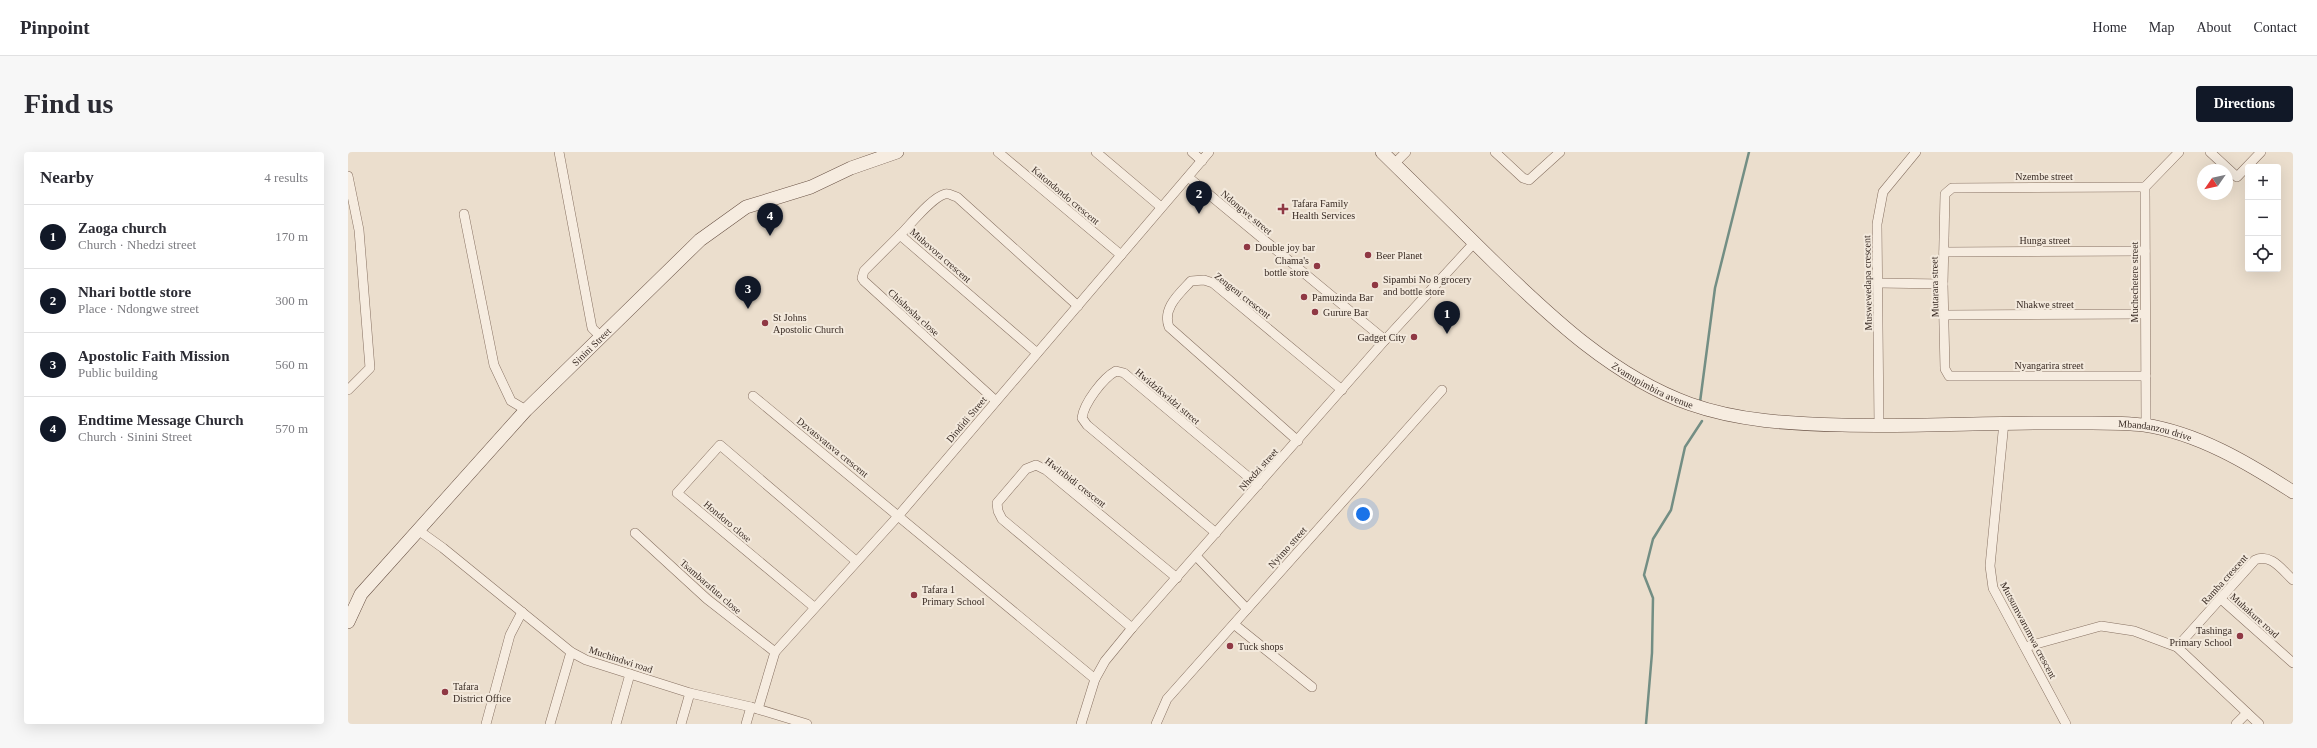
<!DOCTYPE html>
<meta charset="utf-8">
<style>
:root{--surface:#fff;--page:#f7f7f7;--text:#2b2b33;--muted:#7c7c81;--line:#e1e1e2;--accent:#111827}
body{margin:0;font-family:"Times New Roman",serif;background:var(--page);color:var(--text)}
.controls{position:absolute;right:12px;top:12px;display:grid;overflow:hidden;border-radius:4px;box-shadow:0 4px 16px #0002}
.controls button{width:36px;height:36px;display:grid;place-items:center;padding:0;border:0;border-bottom:1px solid var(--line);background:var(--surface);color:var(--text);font:20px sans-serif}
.compass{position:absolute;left:1849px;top:12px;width:36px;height:36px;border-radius:50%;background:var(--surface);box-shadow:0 4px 16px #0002;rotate:236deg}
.you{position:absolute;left:1015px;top:362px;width:14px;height:14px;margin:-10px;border:3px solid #fff;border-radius:50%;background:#1a73e8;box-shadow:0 0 0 6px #1a73e833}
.badge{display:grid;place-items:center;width:26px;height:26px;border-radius:50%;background:var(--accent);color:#fff;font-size:13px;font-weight:700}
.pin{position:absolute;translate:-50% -33px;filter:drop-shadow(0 1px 2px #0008)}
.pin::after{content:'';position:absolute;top:21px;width:14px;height:12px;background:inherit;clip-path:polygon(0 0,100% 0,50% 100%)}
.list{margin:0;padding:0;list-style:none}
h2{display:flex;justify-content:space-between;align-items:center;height:52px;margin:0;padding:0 16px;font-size:17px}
h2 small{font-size:13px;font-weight:400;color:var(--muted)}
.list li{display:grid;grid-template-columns:26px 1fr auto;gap:12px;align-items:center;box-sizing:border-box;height:64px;padding:0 16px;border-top:1px solid var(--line)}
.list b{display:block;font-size:15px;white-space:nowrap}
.list p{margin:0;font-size:13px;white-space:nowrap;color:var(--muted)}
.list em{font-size:13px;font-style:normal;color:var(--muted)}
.icon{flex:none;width:22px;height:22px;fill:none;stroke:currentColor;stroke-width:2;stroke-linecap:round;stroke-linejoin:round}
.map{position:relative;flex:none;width:1945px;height:572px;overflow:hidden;border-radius:4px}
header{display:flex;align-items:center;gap:24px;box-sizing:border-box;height:56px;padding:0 20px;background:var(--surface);border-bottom:1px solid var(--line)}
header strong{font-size:19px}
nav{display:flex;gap:22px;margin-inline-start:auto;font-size:14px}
.intro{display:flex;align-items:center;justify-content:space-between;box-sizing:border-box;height:96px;padding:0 24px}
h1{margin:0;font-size:28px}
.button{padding:10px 18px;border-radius:4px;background:var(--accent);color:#fff;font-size:14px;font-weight:700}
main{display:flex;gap:24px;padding:0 24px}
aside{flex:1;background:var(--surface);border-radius:4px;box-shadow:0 4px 16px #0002}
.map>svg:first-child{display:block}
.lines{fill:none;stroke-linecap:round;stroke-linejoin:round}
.stream{stroke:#738e84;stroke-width:2.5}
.street-casing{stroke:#877162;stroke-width:10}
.secondary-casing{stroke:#695245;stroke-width:14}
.street{stroke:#f6ece0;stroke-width:9}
.secondary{stroke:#f6ece0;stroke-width:13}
.poi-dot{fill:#8f3844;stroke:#f3e9dc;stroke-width:1.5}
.labels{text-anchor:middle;stroke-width:4;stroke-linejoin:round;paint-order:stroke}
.street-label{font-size:10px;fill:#392b24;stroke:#f3e9dc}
.poi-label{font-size:10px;fill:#392b24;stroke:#f3e9dc;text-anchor:start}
</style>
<header>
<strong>Pinpoint</strong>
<nav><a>Home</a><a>Map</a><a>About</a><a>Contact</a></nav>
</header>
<div class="intro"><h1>Find us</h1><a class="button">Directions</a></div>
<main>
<aside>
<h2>Nearby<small>4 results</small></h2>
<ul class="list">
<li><span class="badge">1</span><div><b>Zaoga church</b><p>Church · Nhedzi street</p></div><em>170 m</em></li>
<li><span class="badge">2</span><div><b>Nhari bottle store</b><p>Place · Ndongwe street</p></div><em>300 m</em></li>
<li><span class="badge">3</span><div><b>Apostolic Faith Mission</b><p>Public building</p></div><em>560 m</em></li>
<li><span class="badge">4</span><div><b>Endtime Message Church</b><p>Church · Sinini Street</p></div><em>570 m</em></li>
</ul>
</aside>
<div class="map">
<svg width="1945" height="572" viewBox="0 0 1945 572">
<rect width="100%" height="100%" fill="#ebdecd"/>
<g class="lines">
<!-- stream -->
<g class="stream">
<polyline points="1352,250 1367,136 1401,0"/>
<polyline points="1298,572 1304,501 1305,446 1296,423 1305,387 1323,358 1337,295 1354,269"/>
</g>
<!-- street casing -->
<g class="street-casing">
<g id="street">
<polyline points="211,0 244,176 253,185"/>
<polyline points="650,0 773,103"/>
<polyline points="748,0 813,55"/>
<polyline points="844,0 854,9"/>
<polyline points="1147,0 1175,26 1181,28 1212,0"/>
<polyline points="1862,0 1889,25 1913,0"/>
<polyline points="1046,12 1058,0"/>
<polyline points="0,24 11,78 22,216 0,238"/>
<polyline points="840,25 1037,188"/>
<polyline points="1797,35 1604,36 1597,42 1595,132 1597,217 1601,224 1798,224"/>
<polyline points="116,62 146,213 163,249 178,258"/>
<polyline points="552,83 516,119 514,126 516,129 648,249"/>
<polyline points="1596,100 1797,99"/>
<polyline points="1530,131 1595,132"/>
<polyline points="1597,163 1797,162"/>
<path d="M689,201L552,83C563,72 583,46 597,42C601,41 605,44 609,45L730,154"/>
<polyline points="405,244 747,527"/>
<polyline points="1656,270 1642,414 1645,436 1718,572"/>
<polyline points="1798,273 1797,35 1831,0"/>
<polyline points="1531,274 1529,72 1535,40 1568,0"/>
<path d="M950,289L821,175C814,156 831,142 843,129L856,128L865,131L994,238"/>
<polyline points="70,378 95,396 223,500 238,508 342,541 403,555 459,572"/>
<polyline points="287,381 359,447 427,500"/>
<path d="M868,381L739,273L734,266C736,251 755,226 768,219L776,221L910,333"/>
<polyline points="848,404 899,457"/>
<polyline points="1873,447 1945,511"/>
<polyline points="466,455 329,341 372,293 508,409"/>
<polyline points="887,473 964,535"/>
<polyline points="784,476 654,367 650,359 649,351 678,317 688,313 698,318 829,426"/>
<polyline points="1677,495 1753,474 1786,479 1829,495 1911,572"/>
<path d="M1829,495L1907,408C1923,401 1934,418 1945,428"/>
<polyline points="410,557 427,500 551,363 861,0"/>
<polyline points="138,572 162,483 174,460"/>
<polyline points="202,572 223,500"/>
<polyline points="268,572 282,522"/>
<polyline points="333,572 342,541"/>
<polyline points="398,572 403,555"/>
<polyline points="733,572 747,527 757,509 784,476 1037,188 1126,91"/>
<polyline points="808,572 819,547 1094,238"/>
<polyline points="1888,572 1899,561"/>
</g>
</g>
<!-- secondary casing -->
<g class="secondary-casing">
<g id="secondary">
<path id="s1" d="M1034,0C1072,37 1110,75 1148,112C1204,166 1266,225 1342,252C1390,269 1443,272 1494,273C1569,275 1644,270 1719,271C1745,271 1771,270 1796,273C1850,281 1900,311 1945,340"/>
<path id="s2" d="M0,470L13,442L178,258L352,88L398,55L463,35L503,16L549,0"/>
</g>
</g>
<!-- street -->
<use href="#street" class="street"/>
<!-- secondary -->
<use href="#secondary" class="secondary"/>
</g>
<!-- markers -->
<g class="poi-dot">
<path d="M933 51h4v4h4v4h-4v4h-4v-4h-4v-4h4z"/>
<circle cx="899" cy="95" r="4"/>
<circle cx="1020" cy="103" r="4"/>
<circle cx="969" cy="114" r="4"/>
<circle cx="1027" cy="133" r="4"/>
<circle cx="956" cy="145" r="4"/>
<circle cx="967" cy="160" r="4"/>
<circle cx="417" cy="171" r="4"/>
<circle cx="1066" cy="185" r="4"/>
<circle cx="566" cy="443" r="4"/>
<circle cx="1892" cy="484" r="4"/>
<circle cx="882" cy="494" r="4"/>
<circle cx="97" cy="540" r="4"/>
</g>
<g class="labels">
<!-- street labels -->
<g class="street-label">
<text x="1696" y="28">Nzembe street</text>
<text transform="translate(718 43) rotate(40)" y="4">Katondondo crescent</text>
<text transform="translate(899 60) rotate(40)" y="4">Ndongwe street</text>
<text x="1697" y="92">Hunga street</text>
<text transform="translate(593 103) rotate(41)" y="4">Mubovora crescent</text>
<text transform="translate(1786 130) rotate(-90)" y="4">Muchechetere street</text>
<text transform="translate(1519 131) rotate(-91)" y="4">Muswewedapa crescent</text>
<text transform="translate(1586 135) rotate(-91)" y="4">Mutarara street</text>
<text transform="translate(895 143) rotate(38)" y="4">Zengeni crescent</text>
<text x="1697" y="156">Nhakwe street</text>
<text transform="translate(566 160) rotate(42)" y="4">Chishosha close</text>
<text dy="4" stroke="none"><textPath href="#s2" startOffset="369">Sinini Street</textPath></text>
<text x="1701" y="217">Nyangarira street</text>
<text dy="4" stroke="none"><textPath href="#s1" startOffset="359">Zvamupimbira avenue</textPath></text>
<text transform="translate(820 244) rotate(40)" y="4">Hwidzikwidzi street</text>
<text transform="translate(618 267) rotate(-50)" y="4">Dindidi Street</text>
<text dy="4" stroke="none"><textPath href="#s1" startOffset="869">Mbandanzou drive</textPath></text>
<text transform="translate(485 295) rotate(39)" y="4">Dzvatsvatsva crescent</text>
<text transform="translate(910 317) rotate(-48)" y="4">Nhedzi street</text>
<text transform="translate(728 330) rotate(38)" y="4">Hwiribidi crescent</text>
<text transform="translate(380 369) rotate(40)" y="4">Hondoro close</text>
<text transform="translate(939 395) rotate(-48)" y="4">Nyimo street</text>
<text transform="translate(1876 427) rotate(-48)" y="4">Ramba crescent</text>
<text transform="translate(363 434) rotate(41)" y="4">Tsambarafuta close</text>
<text transform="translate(1907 463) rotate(42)" y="4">Muhakure road</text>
<text transform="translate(1681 478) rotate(62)" y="4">Mutsumwarumwa crescent</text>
<text transform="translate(273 507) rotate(18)" y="4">Muchindwi road</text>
</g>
<!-- poi labels -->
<g class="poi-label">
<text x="944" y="55">Tafara Family<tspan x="944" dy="12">Health Services</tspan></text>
<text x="907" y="99">Double joy bar</text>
<text x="1028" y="107">Beer Planet</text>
<text x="961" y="112" text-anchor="end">Chama's<tspan x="961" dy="12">bottle store</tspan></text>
<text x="1035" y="131">Sipambi No 8 grocery<tspan x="1035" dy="12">and bottle store</tspan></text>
<text x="964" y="149">Pamuzinda Bar</text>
<text x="975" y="164">Gurure Bar</text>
<text x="425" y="169">St Johns<tspan x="425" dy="12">Apostolic Church</tspan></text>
<text x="1058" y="189" text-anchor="end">Gadget City</text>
<text x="574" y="441">Tafara 1<tspan x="574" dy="12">Primary School</tspan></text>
<text x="1884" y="482" text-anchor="end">Tashinga<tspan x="1884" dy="12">Primary School</tspan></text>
<text x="890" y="498">Tuck shops</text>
<text x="105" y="538">Tafara<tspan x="105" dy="12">District Office</tspan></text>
</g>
</g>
</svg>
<div class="controls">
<button>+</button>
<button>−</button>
<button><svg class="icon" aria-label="locate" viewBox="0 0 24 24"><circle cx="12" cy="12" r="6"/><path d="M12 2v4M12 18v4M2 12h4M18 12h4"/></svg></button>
</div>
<svg class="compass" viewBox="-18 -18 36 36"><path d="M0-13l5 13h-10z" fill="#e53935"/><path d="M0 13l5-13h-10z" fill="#7c7c81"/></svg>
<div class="you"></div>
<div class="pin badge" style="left:1099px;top:182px">1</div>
<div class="pin badge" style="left:851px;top:62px">2</div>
<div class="pin badge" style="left:400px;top:157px">3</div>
<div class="pin badge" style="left:422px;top:84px">4</div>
</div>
</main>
